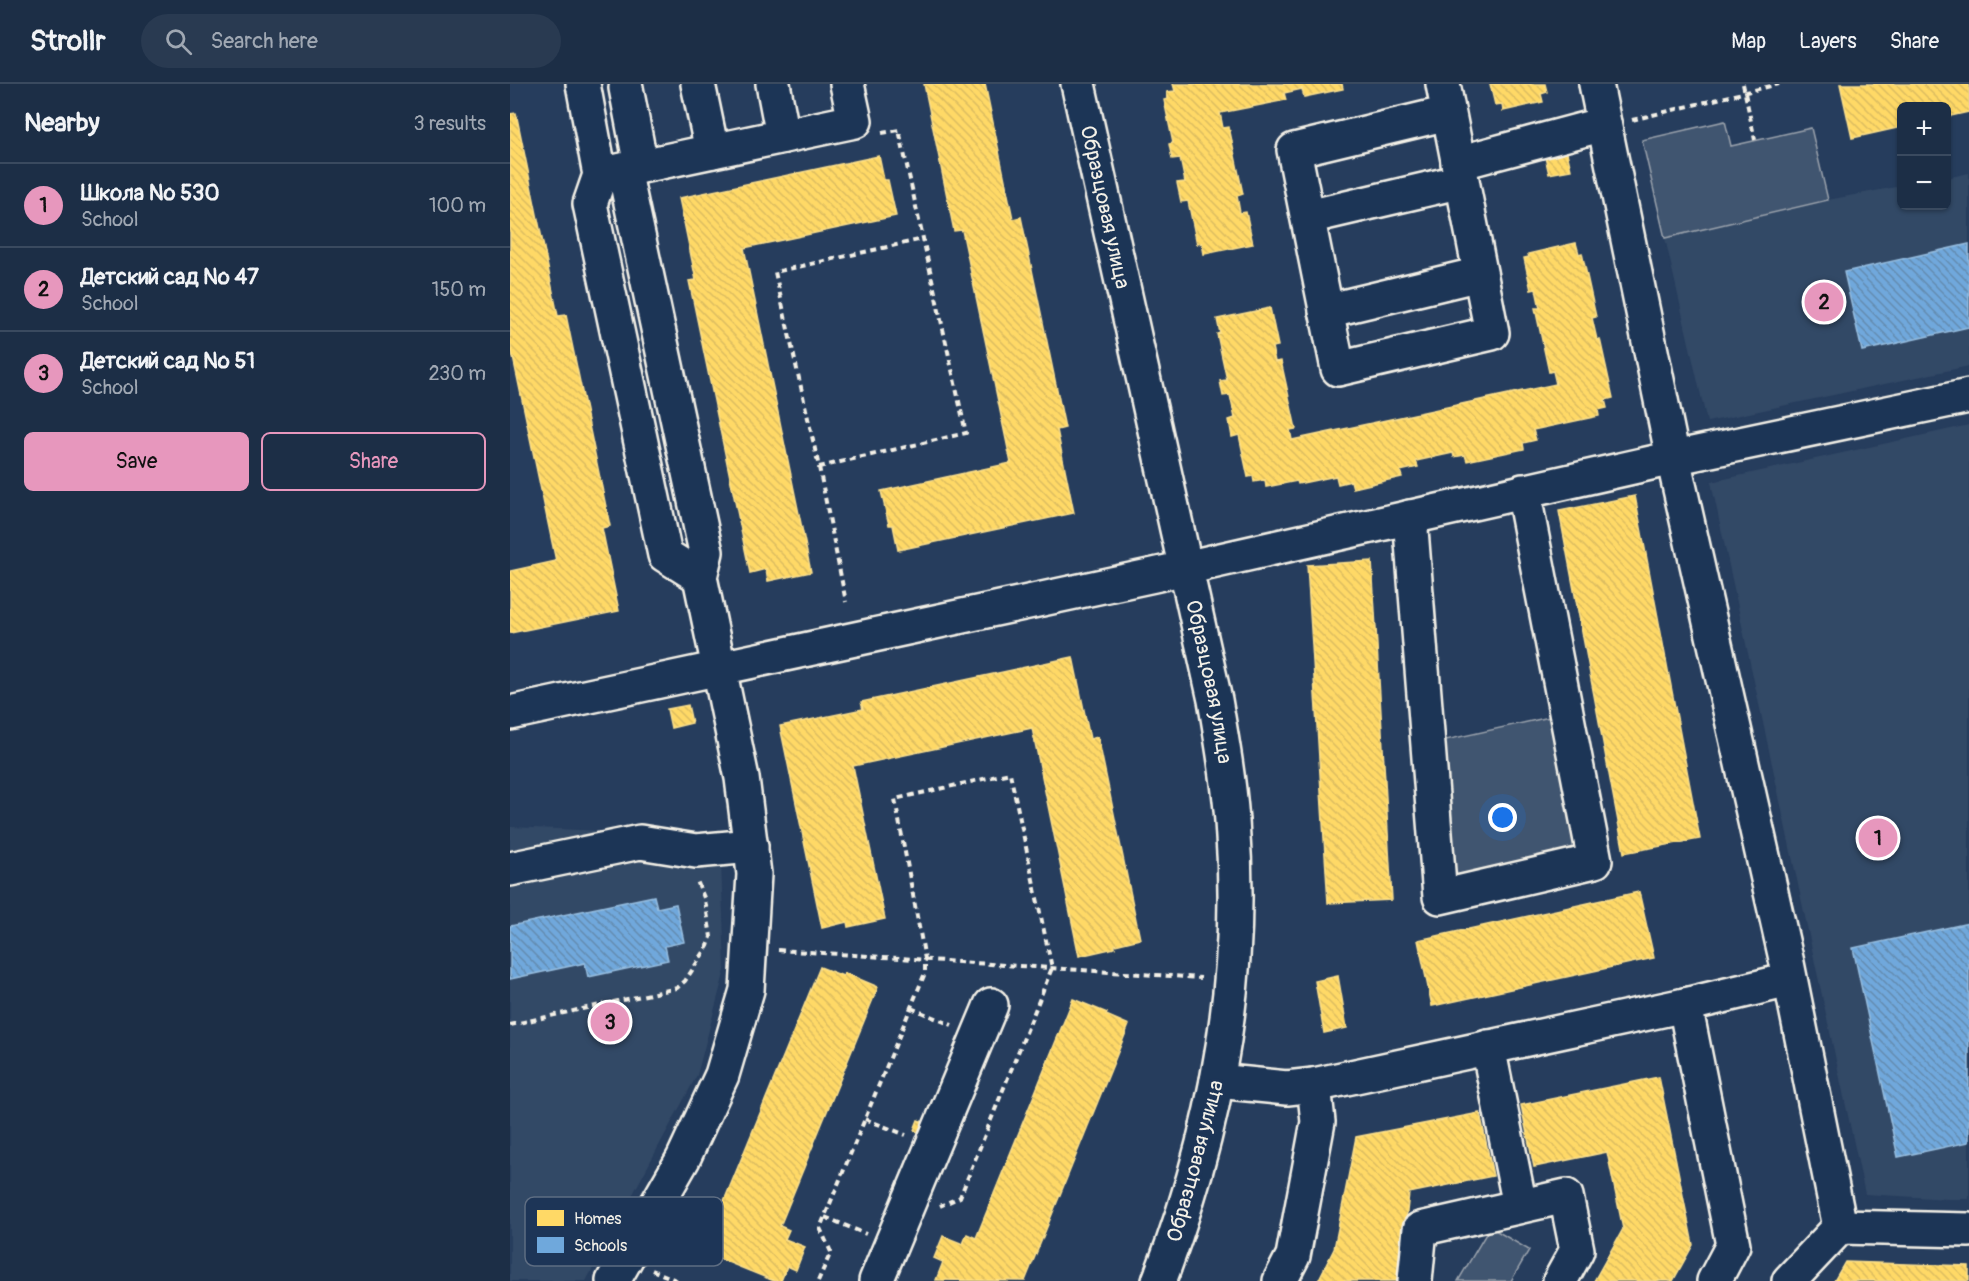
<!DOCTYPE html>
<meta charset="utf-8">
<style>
:root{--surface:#1c2e46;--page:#293a51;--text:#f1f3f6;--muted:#a0a8b3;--line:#3a4a5f;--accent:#e797bd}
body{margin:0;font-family:Pangolin,sans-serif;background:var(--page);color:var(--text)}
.controls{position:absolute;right:18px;top:18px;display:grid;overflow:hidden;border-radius:9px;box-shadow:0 2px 4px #0004}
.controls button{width:54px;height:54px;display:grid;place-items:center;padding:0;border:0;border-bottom:2px solid var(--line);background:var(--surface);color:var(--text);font:30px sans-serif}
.you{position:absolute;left:993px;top:734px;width:21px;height:21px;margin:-15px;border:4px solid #fff;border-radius:50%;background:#1a73e8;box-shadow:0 0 0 9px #1a73e833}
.badge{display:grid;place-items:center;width:39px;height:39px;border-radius:50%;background:var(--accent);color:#111;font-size:20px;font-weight:700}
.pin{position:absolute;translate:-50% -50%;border:3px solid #fff;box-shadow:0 2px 6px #0006}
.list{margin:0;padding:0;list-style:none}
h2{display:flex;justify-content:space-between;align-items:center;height:78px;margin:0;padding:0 24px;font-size:26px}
h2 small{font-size:20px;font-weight:400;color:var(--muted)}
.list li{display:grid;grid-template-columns:39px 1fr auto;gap:18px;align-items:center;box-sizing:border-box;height:84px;padding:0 24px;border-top:2px solid var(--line)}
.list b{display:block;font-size:22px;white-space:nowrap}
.list p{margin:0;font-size:20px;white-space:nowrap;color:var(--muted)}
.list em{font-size:20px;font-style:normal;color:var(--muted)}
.actions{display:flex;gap:12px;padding:18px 24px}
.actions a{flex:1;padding:14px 0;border:2px solid var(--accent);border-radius:9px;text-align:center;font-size:21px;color:var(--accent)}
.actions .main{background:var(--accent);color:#111}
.icon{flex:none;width:33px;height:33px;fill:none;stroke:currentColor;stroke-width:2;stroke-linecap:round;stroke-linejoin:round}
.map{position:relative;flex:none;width:1459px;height:1197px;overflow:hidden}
header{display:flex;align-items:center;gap:36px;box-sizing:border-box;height:84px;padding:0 30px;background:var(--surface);border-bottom:2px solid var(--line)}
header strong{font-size:28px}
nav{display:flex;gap:33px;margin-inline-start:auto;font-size:21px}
.search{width:420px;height:54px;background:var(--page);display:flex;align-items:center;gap:15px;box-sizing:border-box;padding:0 21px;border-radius:33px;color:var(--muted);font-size:22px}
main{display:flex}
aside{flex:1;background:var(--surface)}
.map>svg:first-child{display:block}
.built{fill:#334966}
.green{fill:#40546f;stroke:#9aa2ac;stroke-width:1.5}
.homes{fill:url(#homes-back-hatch);stroke:#fce08d;stroke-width:1.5}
.schools{fill:url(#schools-back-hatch);stroke:#97bee0;stroke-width:1.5}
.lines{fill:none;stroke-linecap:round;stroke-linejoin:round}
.minor-casing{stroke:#f4f1e8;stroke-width:38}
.path{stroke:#f4f1e8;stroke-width:4;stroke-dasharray:6 4.5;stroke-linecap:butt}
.minor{stroke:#1d3557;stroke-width:33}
.labels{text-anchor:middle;stroke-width:6;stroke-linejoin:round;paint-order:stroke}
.street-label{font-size:21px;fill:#f4f1e8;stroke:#1d3557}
.key{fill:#1d3557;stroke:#5e6d82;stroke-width:1.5}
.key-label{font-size:16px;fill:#f4f1e8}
</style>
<header>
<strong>Strollr</strong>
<div class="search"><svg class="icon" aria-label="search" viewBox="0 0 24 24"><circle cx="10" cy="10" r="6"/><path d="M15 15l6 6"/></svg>Search here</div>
<nav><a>Map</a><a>Layers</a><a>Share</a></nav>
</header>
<main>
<aside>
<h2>Nearby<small>3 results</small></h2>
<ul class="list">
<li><span class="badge">1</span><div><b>Школа № 530</b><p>School</p></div><em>100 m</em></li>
<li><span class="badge">2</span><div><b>Детский сад № 47</b><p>School</p></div><em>150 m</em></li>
<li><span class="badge">3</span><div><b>Детский сад № 51</b><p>School</p></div><em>230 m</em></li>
</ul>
<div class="actions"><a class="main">Save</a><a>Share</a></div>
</aside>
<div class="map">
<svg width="1459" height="1197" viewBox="0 0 1459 1197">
<defs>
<pattern id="homes-back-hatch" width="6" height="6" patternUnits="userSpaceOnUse" patternTransform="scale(1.5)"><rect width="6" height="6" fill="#ffd966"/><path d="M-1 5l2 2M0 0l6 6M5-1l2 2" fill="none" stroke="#dbbc60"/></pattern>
<pattern id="schools-back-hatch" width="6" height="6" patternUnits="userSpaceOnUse" patternTransform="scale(1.5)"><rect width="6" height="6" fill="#6fa8dc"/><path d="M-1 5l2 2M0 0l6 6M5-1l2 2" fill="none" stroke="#648baf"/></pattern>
</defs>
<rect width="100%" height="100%" fill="#263d5d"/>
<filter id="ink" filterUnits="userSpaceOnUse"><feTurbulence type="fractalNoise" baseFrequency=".0167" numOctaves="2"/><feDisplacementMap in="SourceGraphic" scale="12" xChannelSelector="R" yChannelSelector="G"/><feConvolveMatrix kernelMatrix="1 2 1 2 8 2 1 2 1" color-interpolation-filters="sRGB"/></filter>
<g filter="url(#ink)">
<!-- built -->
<g class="built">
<polygon points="1459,89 1459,282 1197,338 1155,154 1318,116 1391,102 1392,122 1436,122 1437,94"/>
<polygon points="1459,341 1459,1115 1439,1115 1355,1110 1201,398"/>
<polygon points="0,743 210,752 215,886 187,991 76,1197 0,1197"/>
</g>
<!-- green -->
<g class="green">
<polygon points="1215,37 1221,62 1301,44 1318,116 1155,154 1132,56"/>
<polygon points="1040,633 1068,766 943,793 931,657"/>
<polygon points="980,1143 1019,1166 1001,1197 948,1197"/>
</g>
<!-- homes -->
<g class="homes">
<polygon points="414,0 475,0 503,135 511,133 555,344 547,346 564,429 388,466 383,441 379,441 371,407 501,379 452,146 444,147"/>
<polygon points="663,0 832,0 833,5 794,13 792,5 774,9 776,16 710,29 713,44 719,43 733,110 727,112 730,129 736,128 743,160 694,170 692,159 687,160 678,117 671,118 667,99 675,98 670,74 662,75 659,60 663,59 654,16 658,15 657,8 665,7"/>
<polygon points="980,0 1035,0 1037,8 1031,10 1033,18 993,27 992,20 985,21"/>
<polygon points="1330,0 1459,0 1459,28 1436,33 1436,22 1392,22 1392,43 1342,54"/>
<polygon points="6,29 48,232 56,231 100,442 92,444 109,527 0,549 0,487 46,477 0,259 0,30"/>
<polygon points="1057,69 1061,86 1039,90 1035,73"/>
<polygon points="369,72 374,96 378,96 386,132 234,164 301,488 258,497 256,485 240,489 179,197 186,196 169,114"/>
<polygon points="1066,159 1069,170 1072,169 1086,233 1082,234 1087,256 1090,255 1103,314 1095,316 1097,324 1088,326 1089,332 1023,346 1026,356 1013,359 1014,365 957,377 955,371 944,373 943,369 906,377 908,383 890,387 892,393 843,404 841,397 828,400 826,392 788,400 787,397 756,403 755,396 744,398 743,392 738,393 729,351 722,353 719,336 725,334 720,311 713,312 710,297 717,296 707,250 710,249 707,235 760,224 768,262 762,263 765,278 771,277 786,345 780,346 782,356 1046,300 1043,287 1039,288 1025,224 1030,224 1026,205 1021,206 1014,174 1019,173 1018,170"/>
<polygon points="1125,412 1190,755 1114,769 1049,427"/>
<polygon points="862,477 882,816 818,819 797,481"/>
<polygon points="563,573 580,655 588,653 630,855 605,861 605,864 569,872 522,644 343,682 375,835 338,843 337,838 312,844 270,642 353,625 351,618"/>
<polygon points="178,621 182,639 161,644 157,625"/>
<polygon points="1129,808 1144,874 922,922 908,856"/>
<polygon points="310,883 333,892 335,889 368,903 270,1142 279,1146 275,1155 295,1163 286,1186 277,1182 271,1197 264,1197 193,1168"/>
<polygon points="828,892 837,944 814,949 805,897"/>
<polygon points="563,915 597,929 596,931 619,941 515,1197 426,1196 433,1178 424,1174 433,1152 453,1160 457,1150 466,1154"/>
<polygon points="1149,993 1183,1161 1163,1197 1084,1197 1113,1145 1097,1068 1024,1083 1011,1021"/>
<polygon points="970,1029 983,1092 899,1109 890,1191 886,1197 808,1197 824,1165 846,1053"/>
<polygon points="408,1036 424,1042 420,1053 404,1046"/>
<polygon points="1335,1178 1459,1182 1459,1197 1324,1197"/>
</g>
<!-- schools -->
<g class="schools">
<polygon points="1459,160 1459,243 1352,267 1334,188"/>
<polygon points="144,812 147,824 166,820 174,858 155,862 158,876 78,893 75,879 0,895 0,842"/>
<polygon points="1459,839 1459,1058 1388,1073 1343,864"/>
</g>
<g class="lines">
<!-- minor casing -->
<g class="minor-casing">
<g id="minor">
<polyline points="73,0 90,91 80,120 155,471 190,493"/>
<polyline points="188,0 202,67"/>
<polyline points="263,0 273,52"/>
<path id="s1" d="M568,0L705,616C712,656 719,696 722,737C735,894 705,1051 649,1197"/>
<polyline points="933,0 982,249 828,285 784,66 938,29"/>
<polyline points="1086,0 1163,374 1277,879 1330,1143"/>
<polyline points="116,4 131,82"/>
<polyline points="948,79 1094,40"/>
<polyline points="94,90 345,37 337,0"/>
<polyline points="798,133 952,97"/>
<polyline points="816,227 970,190"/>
<polyline points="900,433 930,813 1085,777 1013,407"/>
<polyline points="0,629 644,491 1163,374 1459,312"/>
<polyline points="0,785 130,758 186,767 241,762"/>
<polyline points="1175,921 1223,1161 1204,1197"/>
<polyline points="978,963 1010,1122"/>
<polyline points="707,997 777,1004 804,1001 1175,921 1279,896"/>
<polyline points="103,1197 173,1075 212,991 237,906 244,790 232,694 190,493 196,468 114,86"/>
<polyline points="366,1197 481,921"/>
<polyline points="770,1197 783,1172 808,1038 804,1001"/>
<polyline points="905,1197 910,1145 1056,1112 1067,1166 1050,1197"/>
<polyline points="1279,1197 1330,1143 1459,1146"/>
</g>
</g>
<!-- path -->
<g class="path">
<polyline points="1233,0 1245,56"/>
<polyline points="1122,36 1269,0"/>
<polyline points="372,49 389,46 456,349 309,383 265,188 413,155"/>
<polyline points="309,383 336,518"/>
<polyline points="268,866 691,894"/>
<polyline points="401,924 442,941"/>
<polyline points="0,941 167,904 175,897 198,862 201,853 195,816 187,797"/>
<polyline points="355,1035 396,1051"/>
<polyline points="315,1133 356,1150"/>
<polyline points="142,1186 168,1197"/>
<polyline points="308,1197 321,1168 310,1144 415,889 415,875 385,715 500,689 542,884 450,1113 430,1122"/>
</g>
<!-- minor -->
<use href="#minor" class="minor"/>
</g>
</g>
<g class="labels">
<!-- street labels -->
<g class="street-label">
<text dy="7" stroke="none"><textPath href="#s1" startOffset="126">Образцовая улица</textPath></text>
<text dy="7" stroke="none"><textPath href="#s1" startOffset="612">Образцовая улица</textPath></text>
<text transform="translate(685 1077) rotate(-75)" y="7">Образцовая улица</text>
</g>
</g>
<!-- legend -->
<rect x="15" y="1113" width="198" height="69" rx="9" class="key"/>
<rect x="27" y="1126" width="27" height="16" fill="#ffd966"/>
<rect x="27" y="1153" width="27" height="16" fill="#6fa8dc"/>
<g class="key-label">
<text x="64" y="1140">Homes</text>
<text x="64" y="1167">Schools</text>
</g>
</svg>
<div class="controls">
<button>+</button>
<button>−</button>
</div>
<div class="you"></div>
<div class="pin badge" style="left:1368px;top:754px">1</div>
<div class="pin badge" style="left:1314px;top:218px">2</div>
<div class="pin badge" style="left:100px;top:938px">3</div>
</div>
</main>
